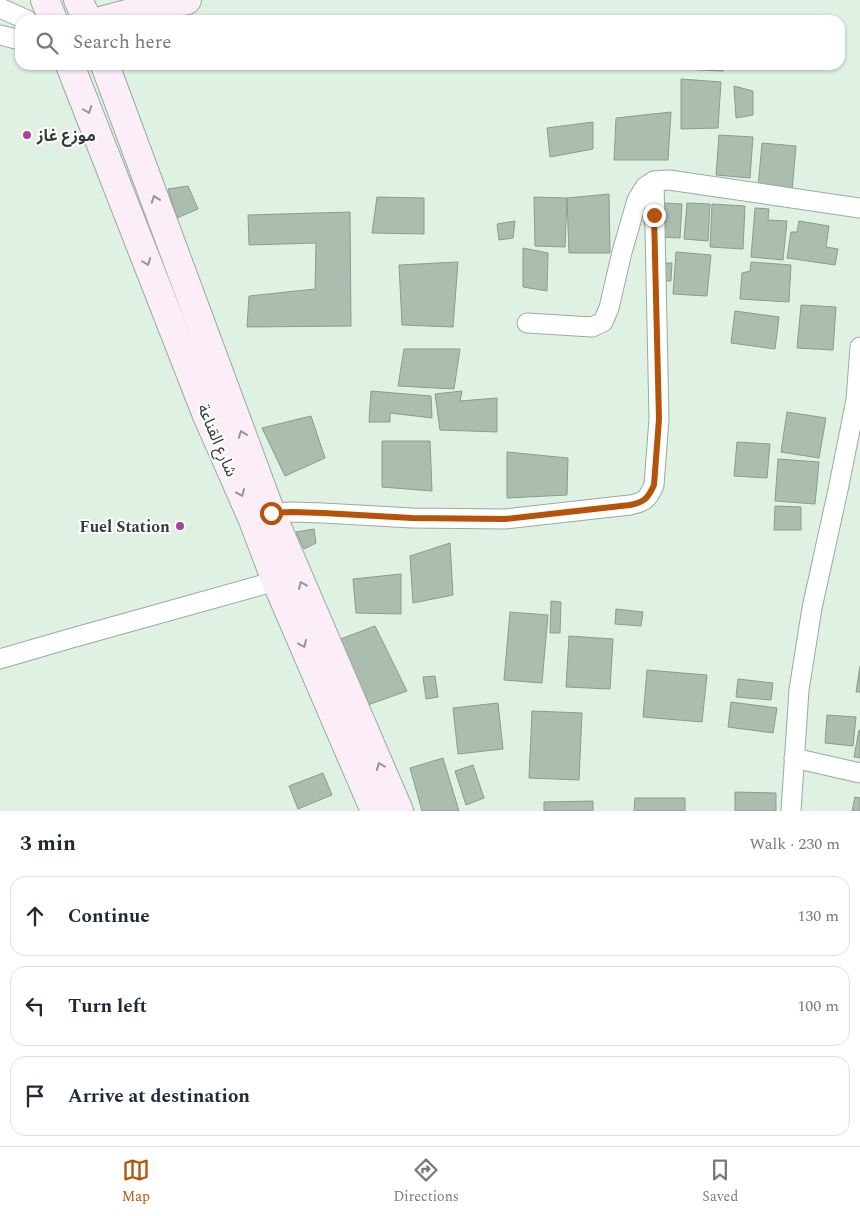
<!DOCTYPE html>
<meta charset="utf-8">
<style>
:root{--surface:#fff;--page:#f2f2f3;--text:#1f2937;--muted:#747a83;--line:#e0e1e3;--accent:#b45309}
body{margin:0;font-family:Spectral,"Noto Sans Arabic",serif;background:var(--page);color:var(--text)}
.stop{position:absolute;width:15px;height:15px;margin:-11px;border:4px solid #b45309;border-radius:50%;background:#fff}
.stop.end{background:#b45309;border-color:#fff;box-shadow:0 1px 5px #0008}
.list{margin:0;padding:0;list-style:none}
h2{display:flex;justify-content:space-between;align-items:center;height:65px;margin:0;padding:0 20px;font-size:21px}
h2 small{font-size:16px;font-weight:400;color:var(--muted)}
.list li{display:grid;grid-template-columns:32px 1fr auto;gap:15px;align-items:center;box-sizing:border-box;height:80px;margin:0 10px 10px;padding:0 10px;border:1px solid var(--line);border-radius:15px}
.list b{display:block;font-size:19px;white-space:nowrap}
.list em{font-size:16px;font-style:normal;color:var(--muted)}
.icon{flex:none;width:28px;height:28px;fill:none;stroke:currentColor;stroke-width:2;stroke-linecap:round;stroke-linejoin:round}
.map{position:relative;flex:none;width:860px;height:811px;overflow:hidden}
.search{position:absolute;background:var(--surface);box-shadow:0 1px 4px #0004;left:15px;right:15px;top:15px;height:55px;display:flex;align-items:center;gap:12px;box-sizing:border-box;padding:0 18px;border-radius:15px;color:var(--muted);font-size:19px}
.sheet{height:335px;background:var(--surface)}
nav{display:flex;justify-content:space-around;align-items:center;box-sizing:border-box;height:70px;border-top:1px solid var(--line);background:var(--surface);font-size:14px;color:var(--muted)}
nav a{display:grid;justify-items:center;gap:2px}
nav .on{color:var(--accent)}
.map>svg:first-child{display:block}
.building{fill:#abbdaf;stroke:#8b9c8f}
.lines{fill:none;stroke-linecap:round;stroke-linejoin:round}
.street-casing{stroke:#99ab9d;stroke-width:21}
.secondary-casing{stroke:#99ab9d;stroke-width:30}
.street{stroke:#fff;stroke-width:19}
.secondary{stroke:#fbeef9;stroke-width:28}
.oneway{stroke:#989498}
.route{stroke:#b45309;stroke-width:6}
.poi-dot{fill:#a93e9f;stroke:#fff;stroke-width:2}
.labels{text-anchor:middle;stroke-width:4;stroke-linejoin:round;paint-order:stroke}
.poi-label{font-size:16px;font-weight:bold;fill:#343b36;stroke:#fff;text-anchor:start}
.street-label{font-size:16px;fill:#343b36;stroke:#fff}
</style>
<div class="map">
<svg width="860" height="811" viewBox="0 0 860 811">
<rect width="100%" height="100%" fill="#def1e3"/>
<!-- building -->
<g class="building">
<polygon points="568,16 609,19 609,20 568,20"/>
<polygon points="682,65 724,65 723,71 681,69"/>
<polygon points="681,79 721,82 718,128 681,129"/>
<polygon points="734,86 753,91 753,115 736,118"/>
<polygon points="671,112 668,160 614,160 616,118"/>
<polygon points="593,122 593,149 550,157 547,128"/>
<polygon points="719,135 753,137 750,178 716,175"/>
<polygon points="762,143 796,146 792,191 758,187"/>
<polygon points="188,186 198,209 177,218 168,189"/>
<polygon points="609,194 610,253 569,253 567,198"/>
<polygon points="377,197 424,198 424,234 372,233"/>
<polygon points="534,197 567,198 565,247 535,246"/>
<polygon points="664,203 682,204 680,238 662,237"/>
<polygon points="687,203 710,204 708,241 684,239"/>
<polygon points="712,204 745,206 743,249 710,247"/>
<polygon points="755,208 769,209 768,220 787,221 783,260 751,257"/>
<polygon points="350,212 351,326 247,327 249,296 315,289 316,243 249,245 248,215"/>
<polygon points="515,221 513,238 499,240 497,224"/>
<polygon points="799,221 829,226 826,247 838,249 835,265 787,258 791,232 797,232"/>
<polygon points="523,248 548,253 547,291 523,287"/>
<polygon points="676,252 711,255 707,296 673,294"/>
<polygon points="458,262 453,327 402,325 399,265"/>
<polygon points="751,262 791,265 789,302 740,299 742,273 750,271"/>
<polygon points="662,263 672,263 671,281 661,281"/>
<polygon points="801,305 836,307 833,350 797,348"/>
<polygon points="735,311 779,317 775,349 731,343"/>
<polygon points="404,349 460,349 454,389 398,386"/>
<polygon points="371,391 431,396 432,418 390,413 390,422 369,422"/>
<polygon points="462,391 460,401 497,398 497,432 440,430 435,394"/>
<polygon points="787,412 826,418 819,458 781,452"/>
<polygon points="311,416 325,458 285,476 262,428"/>
<polygon points="382,441 430,441 432,491 382,487"/>
<polygon points="737,442 770,444 767,478 734,476"/>
<polygon points="507,452 568,458 567,495 507,498"/>
<polygon points="778,459 819,462 815,504 775,501"/>
<polygon points="775,506 801,507 801,530 774,530"/>
<polygon points="314,529 316,543 304,549 296,532"/>
<polygon points="450,543 453,595 413,603 410,556"/>
<polygon points="401,574 401,614 356,613 353,579"/>
<polygon points="551,601 561,602 560,633 550,633"/>
<polygon points="616,609 643,612 641,626 615,624"/>
<polygon points="510,612 548,615 542,683 504,680"/>
<polygon points="375,626 407,691 365,706 338,640"/>
<polygon points="569,636 613,639 610,689 566,687"/>
<polygon points="860,666 860,692 856,692"/>
<polygon points="647,670 707,675 702,722 643,717"/>
<polygon points="435,676 438,697 426,699 423,677"/>
<polygon points="738,679 773,683 771,700 736,697"/>
<polygon points="731,702 777,708 773,733 728,727"/>
<polygon points="498,703 503,749 458,754 453,708"/>
<polygon points="532,711 582,713 579,780 529,778"/>
<polygon points="827,715 856,717 853,746 825,743"/>
<polygon points="859,730 860,730 860,758 854,757"/>
<polygon points="443,758 459,811 422,811 410,768"/>
<polygon points="473,765 484,798 466,805 455,771"/>
<polygon points="323,773 332,795 298,809 289,786"/>
<polygon points="735,792 776,793 776,811 735,811"/>
<polygon points="855,797 860,798 860,811 852,811"/>
<polygon points="635,798 685,798 685,811 634,811"/>
<polygon points="593,801 593,811 544,811 544,802"/>
</g>
<g class="lines">
<!-- street casing -->
<g class="street-casing">
<g id="street">
<polyline points="0,8 27,20"/>
<polyline points="0,35 20,40"/>
<polyline points="527,323 592,327 603,322 609,308 622,252 637,200 645,187 654,181 669,180 860,208"/>
<path d="M271,513L292,512L323,513L412,518L505,519L630,505C645,502 648,499 654,485L659,419L654,181"/>
<polyline points="0,659 72,638 276,581"/>
<polyline points="794,758 860,773"/>
<polyline points="791,811 799,690 812,608 838,490 856,400 860,347"/>
</g>
</g>
<!-- secondary casing -->
<g class="secondary-casing">
<g id="secondary">
<polyline points="45,0 53,20"/>
<polyline points="78,0 88,20"/>
<polyline points="104,20 142,10 187,0"/>
<polyline points="70,65 206,413 253,520 276,581 375,811"/>
<polyline points="105,65 271,513 399,811"/>
</g>
</g>
<!-- street -->
<use href="#street" class="street"/>
<!-- secondary -->
<use href="#secondary" class="secondary"/>
</g>
<!-- one-way arrows -->
<defs><path id="oneway-chevron" d="M-2-3.5L2.5 0L-2 3.5" fill="none" stroke-width="1.6" stroke-linecap="round" stroke-linejoin="round" transform="scale(1.25)"/></defs>
<g class="oneway">
<use href="#oneway-chevron" transform="translate(88 110) rotate(69)"/>
<use href="#oneway-chevron" transform="translate(155 199) rotate(-110)"/>
<use href="#oneway-chevron" transform="translate(147 262) rotate(69)"/>
<use href="#oneway-chevron" transform="translate(242 434) rotate(-110)"/>
<use href="#oneway-chevron" transform="translate(241 493) rotate(66)"/>
<use href="#oneway-chevron" transform="translate(302 585) rotate(-113)"/>
<use href="#oneway-chevron" transform="translate(303 644) rotate(67)"/>
<use href="#oneway-chevron" transform="translate(380 766) rotate(-113)"/>
</g>
<g class="lines">
<!-- route -->
<path class="route" d="M271,513L292,512L323,513L412,518L505,519L630,505C645,502 648,498 654,485L659,419L654,215"/>
</g>
<!-- markers -->
<g class="poi-dot">
<circle cx="27" cy="135" r="5"/>
<circle cx="180" cy="526" r="5"/>
</g>
<g class="labels">
<!-- poi labels -->
<g class="poi-label">
<text x="37" y="141">موزع غاز</text>
<text x="170" y="532" text-anchor="end">Fuel Station</text>
</g>
<!-- street labels -->
<g class="street-label">
<text transform="translate(218 440) rotate(67)" y="6">شارع القناعة</text>
</g>
</g>
</svg>
<div class="stop" style="left:271px;top:513px"></div>
<div class="stop end" style="left:654px;top:215px"></div>
<div class="search"><svg class="icon" aria-label="search" viewBox="0 0 24 24"><circle cx="10" cy="10" r="6"/><path d="M15 15l6 6"/></svg>Search here</div>
</div>
<section class="sheet">
<h2>3 min<small>Walk · 230 m</small></h2>
<ul class="list">
<li><svg class="icon" aria-label="ahead" viewBox="0 0 24 24"><path d="M12 20V5M6 11l6-6 6 6"/></svg><div><b>Continue</b></div><em>130 m</em></li>
<li><svg class="icon" aria-label="left" viewBox="0 0 24 24"><path d="M17 20v-9H6M10 6l-5 5 5 5"/></svg><div><b>Turn left</b></div><em>100 m</em></li>
<li><svg class="icon" aria-label="arrive" viewBox="0 0 24 24"><path d="M6 21V4h12l-3 4 3 4H6"/></svg><div><b>Arrive at destination</b></div></li>
</ul>
</section>
<nav>
<a class="on"><svg class="icon" aria-label="map" viewBox="0 0 24 24"><path d="M3 6l6-2 6 2 6-2v14l-6 2-6-2-6 2zM9 4v14M15 6v14"/></svg>Map</a>
<a><svg class="icon" aria-label="directions" viewBox="0 0 24 24"><path d="M12 3l9 9-9 9-9-9zM9 14v-3h6M13 9l2 2-2 2"/></svg>Directions</a>
<a><svg class="icon" aria-label="saved" viewBox="0 0 24 24"><path d="M7 4h10v16l-5-4-5 4z"/></svg>Saved</a>
</nav>
